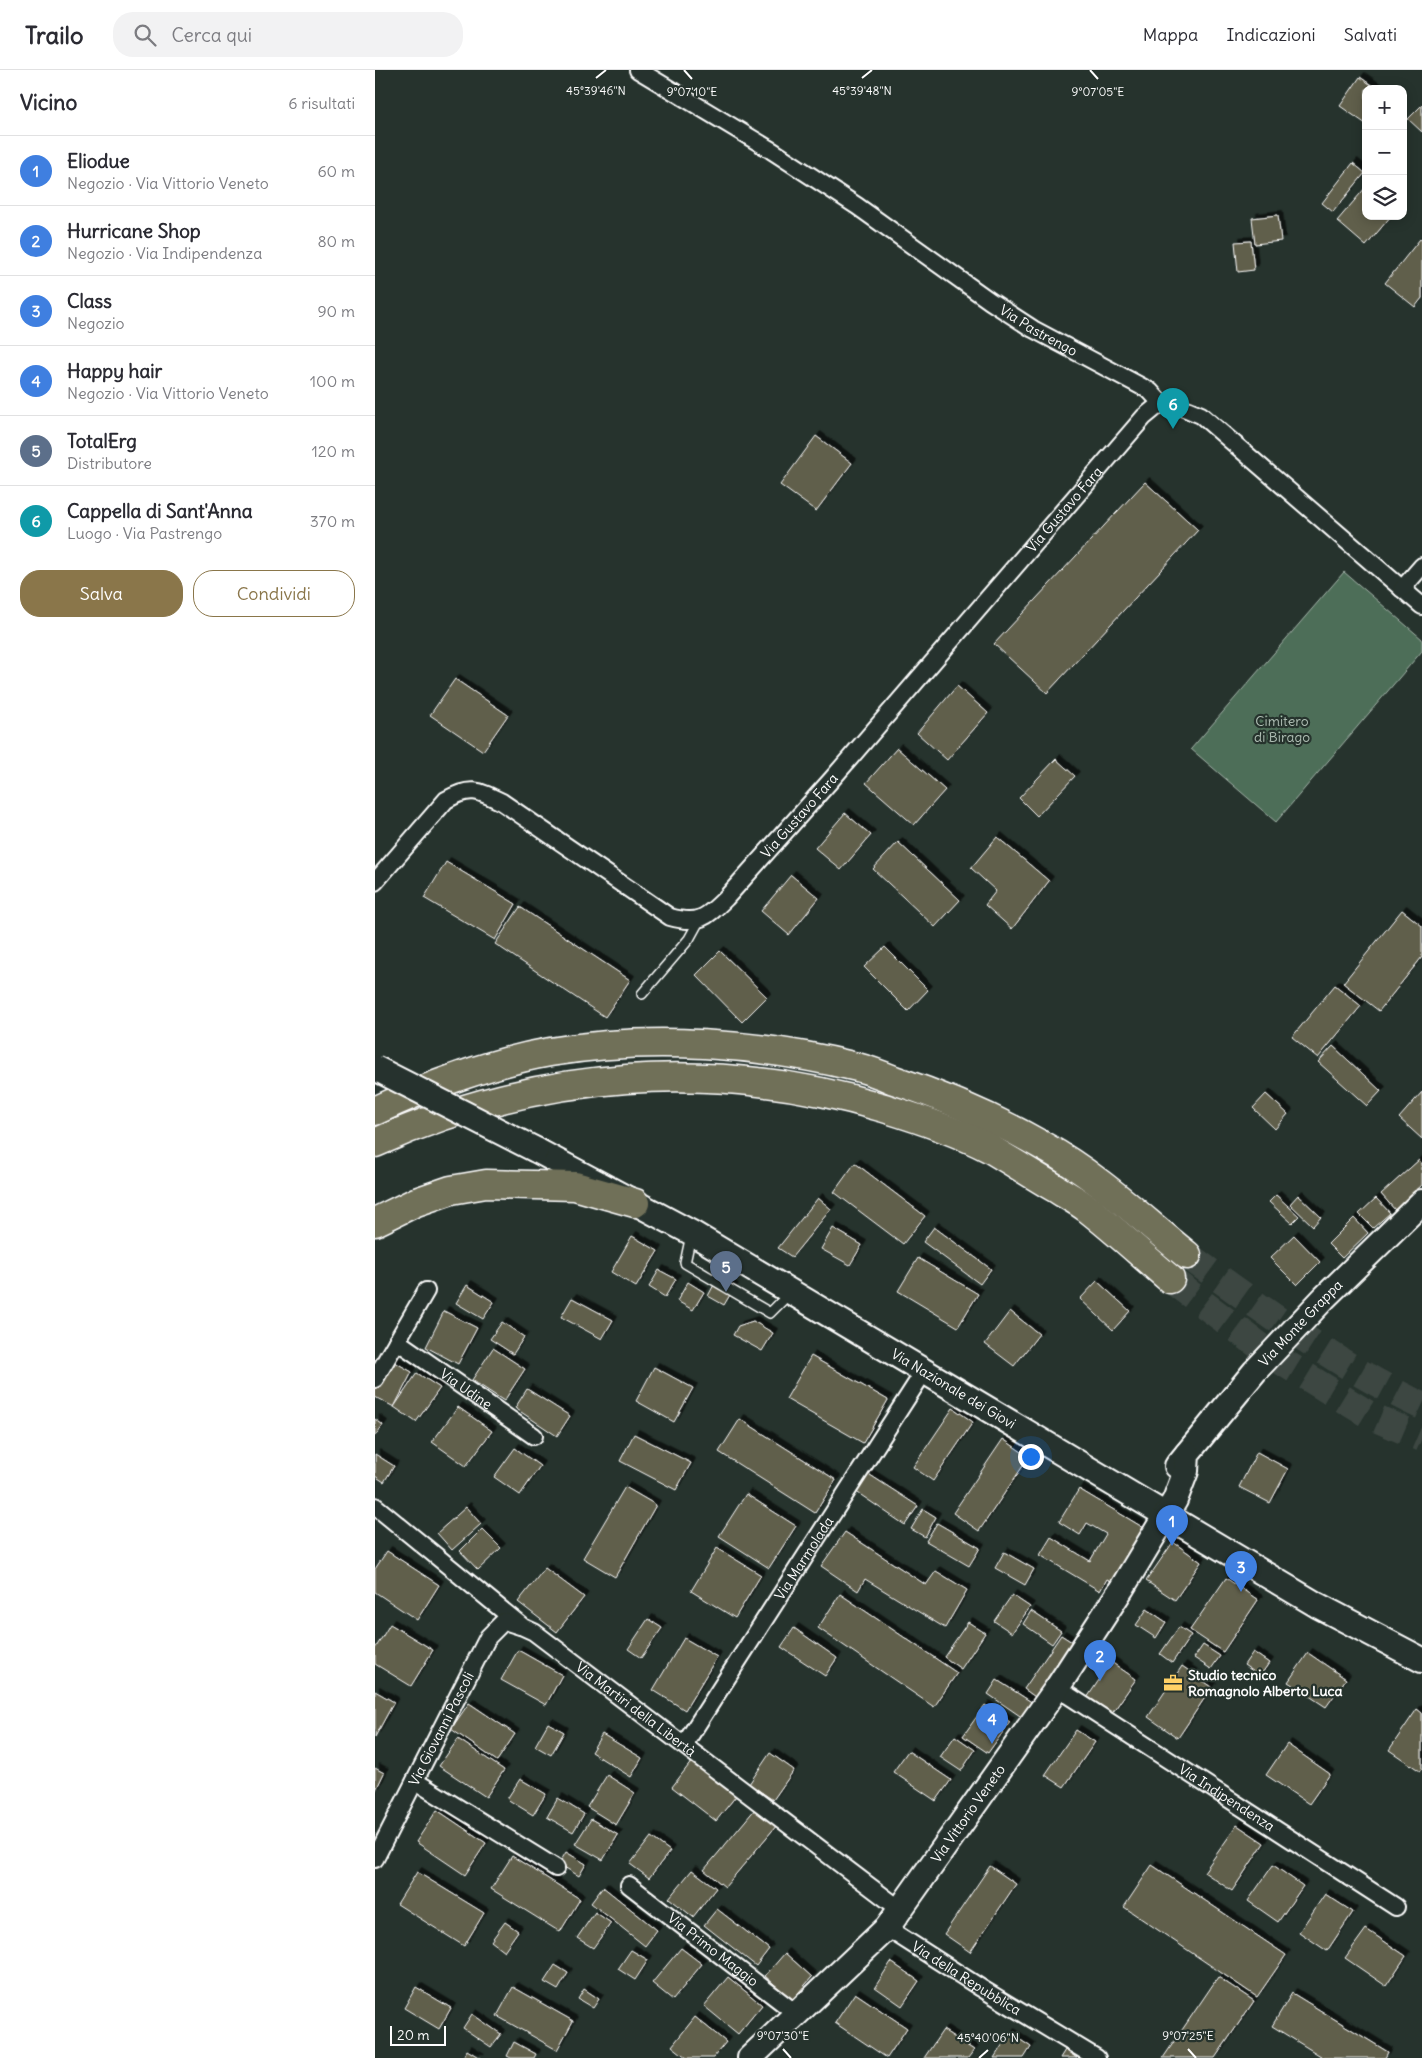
<!DOCTYPE html>
<html lang="it">
<meta charset="utf-8">
<style>
:root{--surface:#fff;--page:#f2f2f3;--text:#2b2b33;--muted:#7c7c81;--line:#e1e1e2;--accent:#8a764a}
body{margin:0;font-family:Delius,sans-serif;background:var(--page);color:var(--text)}
.controls{position:absolute;right:15px;top:15px;display:grid;overflow:hidden;border-radius:10px;box-shadow:0 2px 12px #0003}
.controls button{width:45px;height:45px;display:grid;place-items:center;padding:0;border:0;border-bottom:1px solid var(--line);background:var(--surface);color:var(--text);font:25px sans-serif}
.scale{position:absolute;left:15px;bottom:12px;width:56px;box-sizing:border-box;padding-left:5px;border:2px solid #fff;border-top:0;font-size:14px;line-height:18px;white-space:nowrap;color:#fff;-webkit-text-stroke:4px #26332d;paint-order:stroke}
.you{position:absolute;left:655px;top:1386px;width:18px;height:18px;margin:-12px;border:4px solid #fff;border-radius:50%;background:#1a73e8;box-shadow:0 0 0 8px #1a73e833}
.badge{display:grid;place-items:center;width:32px;height:32px;border-radius:50%;background:var(--accent);color:#fff;font-size:16px;font-weight:700}
.pin{position:absolute;translate:-50% -41px;filter:drop-shadow(0 1px 2px #0008)}
.pin::after{content:'';position:absolute;top:26px;width:18px;height:15px;background:inherit;clip-path:polygon(0 0,100% 0,50% 100%)}
.list{margin:0;padding:0;list-style:none}
h2{display:flex;justify-content:space-between;align-items:center;height:65px;margin:0;padding:0 20px;font-size:21px}
h2 small{font-size:16px;font-weight:400;color:var(--muted)}
.list li{display:grid;grid-template-columns:32px 1fr auto;gap:15px;align-items:center;box-sizing:border-box;height:70px;padding:0 20px;border-top:1px solid var(--line)}
.list b{display:block;font-size:19px;white-space:nowrap}
.list p{margin:0;font-size:16px;white-space:nowrap;color:var(--muted)}
.list em{font-size:16px;font-style:normal;color:var(--muted)}
.actions{display:flex;gap:10px;padding:15px 20px}
.actions a{flex:1;padding:11px 0;border:1px solid var(--accent);border-radius:20px;text-align:center;font-size:18px;color:var(--accent)}
.actions .main{background:var(--accent);color:#fff}
.icon{flex:none;width:28px;height:28px;fill:none;stroke:currentColor;stroke-width:2;stroke-linecap:round;stroke-linejoin:round}
.map{position:relative;flex:none;width:1047px;height:1988px;overflow:hidden}
header{display:flex;align-items:center;gap:30px;box-sizing:border-box;height:70px;padding:0 25px;background:var(--surface);border-bottom:1px solid var(--line)}
header strong{font-size:24px}
nav{display:flex;gap:28px;margin-inline-start:auto;font-size:18px}
.search{width:350px;height:45px;background:var(--page);display:flex;align-items:center;gap:12px;box-sizing:border-box;padding:0 18px;border-radius:20px;color:var(--muted);font-size:19px}
main{display:flex}
aside{flex:1;background:var(--surface)}
.map>svg:first-child{display:block}
.green{fill:#4e6e58;stroke:#a6b6ac}
.building{fill:#615e4b;stroke:#fff;filter:url(#shadow)}
.lines{fill:none;stroke-linecap:round;stroke-linejoin:round}
.highway-tunnel{stroke:#3c4742;stroke-width:28;stroke-dasharray:28 14;stroke-linecap:butt}
.lane-casing{stroke:#fff;stroke-width:12}
.street-casing{stroke:#fff;stroke-width:20}
.secondary-casing{stroke:#fff;stroke-width:28}
.highway-casing{stroke:#fff;stroke-width:31}
.lane{stroke:#26332d;stroke-width:9}
.street{stroke:#26332d;stroke-width:16}
.secondary{stroke:#26332d;stroke-width:24}
.highway{stroke:#706f59;stroke-width:28}
.secondary-bridge-casing{stroke:#fff;stroke-width:28;stroke-linecap:butt}
.secondary-bridge{stroke:#26332d;stroke-width:24}
.ticks{fill:none;stroke:#fff;stroke-width:2}
.labels{text-anchor:middle;stroke-width:4.5;stroke-linejoin:round;paint-order:stroke}
.street-label{font-size:14px;fill:#fff;stroke:#26332d}
.park-label{font-size:14px;fill:#afbeb4;stroke:#26332d}
.poi-label{font-size:14px;font-weight:bold;fill:#fff;stroke:#26332d;text-anchor:start}
.ticks-label{font-size:12px;text-anchor:middle;fill:#fff;stroke:#26332d;stroke-width:4.5;stroke-linejoin:round;paint-order:stroke}
</style>
<header>
<strong>Trailo</strong>
<div class="search"><svg class="icon" aria-label="search" viewBox="0 0 24 24"><circle cx="10" cy="10" r="6"/><path d="M15 15l6 6"/></svg>Cerca qui</div>
<nav><a>Mappa</a><a>Indicazioni</a><a>Salvati</a></nav>
</header>
<main>
<aside>
<h2>Vicino<small>6 risultati</small></h2>
<ul class="list">
<li><span class="badge" style="background:#3f7fe0">1</span><div><b>Eliodue</b><p>Negozio · Via Vittorio Veneto</p></div><em>60 m</em></li>
<li><span class="badge" style="background:#3f7fe0">2</span><div><b>Hurricane Shop</b><p>Negozio · Via Indipendenza</p></div><em>80 m</em></li>
<li><span class="badge" style="background:#3f7fe0">3</span><div><b>Class</b><p>Negozio</p></div><em>90 m</em></li>
<li><span class="badge" style="background:#3f7fe0">4</span><div><b>Happy hair</b><p>Negozio · Via Vittorio Veneto</p></div><em>100 m</em></li>
<li><span class="badge" style="background:#5c6f8a">5</span><div><b>TotalErg</b><p>Distributore</p></div><em>120 m</em></li>
<li><span class="badge" style="background:#0f9aa8">6</span><div><b>Cappella di Sant'Anna</b><p>Luogo · Via Pastrengo</p></div><em>370 m</em></li>
</ul>
<div class="actions"><a class="main">Salva</a><a>Condividi</a></div>
</aside>
<div class="map">
<svg width="1047" height="1988" viewBox="0 0 1047 1988">
<defs>
<filter id="shadow"><feDropShadow dx="4.5" dy="-4.5" stdDeviation="0" flood-color="#0009"/></filter>
</defs>
<rect width="100%" height="100%" fill="#26332d"/>
<filter id="ink" filterUnits="userSpaceOnUse"><feTurbulence type="fractalNoise" baseFrequency=".02" numOctaves="2"/><feDisplacementMap in="SourceGraphic" scale="10" xChannelSelector="R" yChannelSelector="G"/><feConvolveMatrix kernelMatrix="1 2 1 2 8 2 1 2 1" color-interpolation-filters="sRGB"/></filter>
<g filter="url(#ink)">
<!-- green -->
<polygon class="green" points="969,502 1047,569 1047,581 901,752 816,679"/>
<!-- building -->
<g class="building">
<polygon points="985,7 1002,19 991,19 991,54 965,36"/>
<polygon points="1047,35 1047,62 1033,49"/>
<polygon points="978,93 990,103 958,142 947,133"/>
<polygon points="991,117 991,146 1016,146 991,176 962,151"/>
<polygon points="903,145 906,171 880,174 877,148"/>
<polygon points="1045,169 1047,170 1047,228 1040,237 1010,213"/>
<polygon points="876,171 879,200 863,202 860,172"/>
<polygon points="441,366 477,393 441,441 405,415"/>
<polygon points="770,412 823,460 672,623 619,574"/>
<polygon points="80,609 133,645 108,681 55,645"/>
<polygon points="582,616 613,643 572,690 542,663"/>
<polygon points="522,678 570,720 539,755 491,713"/>
<polygon points="681,689 700,706 662,746 644,728"/>
<polygon points="470,743 496,765 466,800 440,778"/>
<polygon points="622,767 674,811 637,859 610,835 621,821 596,798"/>
<polygon points="523,772 585,830 560,857 498,799"/>
<polygon points="71,792 141,834 120,870 49,828"/>
<polygon points="416,805 444,828 414,865 386,841"/>
<polygon points="145,837 255,910 230,947 120,874"/>
<polygon points="1027,840 1047,856 1047,887 1004,941 968,913"/>
<polygon points="510,877 553,920 533,941 489,897"/>
<polygon points="345,881 392,927 367,952 321,905"/>
<polygon points="960,915 986,936 943,988 917,967"/>
<polygon points="958,976 1006,1021 992,1036 943,992"/>
<polygon points="1047,1022 1047,1069 1024,1048"/>
<polygon points="891,1024 913,1044 900,1059 878,1038"/>
<polygon points="1044,1090 1047,1094 1047,1115 1020,1140 1006,1124"/>
<polygon points="480,1093 550,1146 528,1174 459,1122"/>
<polygon points="901,1125 924,1146 917,1153 894,1132"/>
<polygon points="923,1125 946,1147 938,1156 915,1134"/>
<polygon points="443,1128 456,1139 417,1187 403,1178"/>
<polygon points="1001,1128 1015,1143 998,1158 984,1144"/>
<polygon points="979,1148 993,1163 967,1188 953,1174"/>
<polygon points="559,1157 616,1199 605,1214 548,1172"/>
<polygon points="458,1158 487,1175 475,1195 446,1179"/>
<polygon points="919,1165 945,1192 922,1215 895,1188"/>
<polygon points="257,1166 283,1181 261,1217 236,1202"/>
<polygon points="543,1188 603,1224 583,1257 523,1221"/>
<polygon points="284,1200 301,1209 290,1227 274,1217"/>
<polygon points="342,1209 359,1218 349,1235 333,1226"/>
<polygon points="722,1211 755,1241 738,1260 705,1229"/>
<polygon points="313,1212 329,1222 318,1240 302,1231"/>
<polygon points="92,1215 119,1232 108,1249 81,1233"/>
<polygon points="197,1228 238,1250 227,1269 186,1247"/>
<polygon points="69,1241 102,1258 83,1294 51,1277"/>
<polygon points="635,1241 664,1264 639,1296 610,1274"/>
<polygon points="378,1251 398,1263 387,1281 358,1265 363,1256"/>
<polygon points="127,1252 149,1267 138,1284 115,1269"/>
<polygon points="118,1278 150,1299 129,1331 97,1310"/>
<polygon points="436,1286 513,1330 488,1373 411,1329"/>
<polygon points="16,1290 37,1302 19,1337 0,1327 0,1320"/>
<polygon points="279,1297 318,1318 299,1352 261,1331"/>
<polygon points="42,1303 65,1318 41,1352 19,1337"/>
<polygon points="152,1319 195,1346 182,1366 140,1338"/>
<polygon points="83,1337 117,1361 91,1396 57,1372"/>
<polygon points="578,1338 598,1352 558,1411 538,1397"/>
<polygon points="0,1349 8,1355 0,1366"/>
<polygon points="365,1349 461,1410 440,1443 344,1382"/>
<polygon points="259,1364 316,1393 301,1420 245,1391"/>
<polygon points="628,1369 654,1387 604,1461 578,1443"/>
<polygon points="140,1378 165,1396 145,1425 119,1407"/>
<polygon points="882,1382 913,1399 895,1433 864,1417"/>
<polygon points="0,1384 19,1396 9,1412 0,1406"/>
<polygon points="492,1403 543,1436 530,1455 480,1421"/>
<polygon points="250,1417 281,1435 240,1507 208,1488"/>
<polygon points="704,1419 774,1461 742,1514 732,1509 725,1521 665,1485 676,1467 715,1491 731,1464 712,1453 705,1465 684,1452"/>
<polygon points="371,1424 421,1456 394,1498 344,1466"/>
<polygon points="91,1437 106,1454 77,1480 62,1463"/>
<polygon points="548,1439 561,1447 550,1467 536,1459"/>
<polygon points="562,1453 605,1478 594,1496 551,1471"/>
<polygon points="107,1459 126,1478 103,1500 85,1481"/>
<polygon points="470,1462 551,1515 561,1501 592,1520 570,1558 490,1509 483,1521 446,1496"/>
<polygon points="798,1472 826,1492 800,1530 771,1511"/>
<polygon points="342,1478 386,1505 360,1548 316,1521"/>
<polygon points="12,1481 64,1515 42,1550 0,1522 0,1499"/>
<polygon points="629,1482 659,1499 650,1515 620,1498"/>
<polygon points="170,1498 209,1527 182,1562 143,1532"/>
<polygon points="851,1508 883,1530 848,1582 815,1560"/>
<polygon points="465,1524 582,1603 559,1637 443,1558"/>
<polygon points="637,1525 655,1537 637,1563 619,1551"/>
<polygon points="772,1539 791,1552 781,1568 761,1555"/>
<polygon points="656,1541 686,1561 677,1574 648,1554"/>
<polygon points="273,1549 287,1558 266,1588 253,1579"/>
<polygon points="593,1552 610,1563 586,1599 569,1587"/>
<polygon points="15,1554 58,1580 36,1616 0,1594 0,1579"/>
<polygon points="804,1557 816,1565 797,1593 785,1584"/>
<polygon points="419,1558 462,1588 450,1606 406,1577"/>
<polygon points="686,1565 700,1574 663,1629 649,1619"/>
<polygon points="309,1568 342,1587 310,1640 278,1620"/>
<polygon points="828,1575 845,1586 836,1599 819,1588"/>
<polygon points="143,1580 187,1605 171,1635 126,1610"/>
<polygon points="878,1582 894,1593 885,1606 869,1595"/>
<polygon points="933,1583 971,1609 951,1637 913,1612"/>
<polygon points="736,1592 761,1609 736,1645 712,1628"/>
<polygon points="807,1596 837,1617 803,1668 773,1647"/>
<polygon points="622,1610 658,1633 648,1648 613,1624"/>
<polygon points="0,1621 19,1632 0,1667"/>
<polygon points="94,1633 140,1664 122,1691 76,1659"/>
<polygon points="610,1635 635,1652 613,1683 588,1666"/>
<polygon points="1042,1639 1047,1643 1047,1698 1045,1701 1014,1680"/>
<polygon points="173,1653 189,1662 176,1685 160,1676"/>
<polygon points="701,1660 720,1672 689,1717 670,1705"/>
<polygon points="227,1664 267,1688 256,1707 216,1682"/>
<polygon points="580,1666 600,1680 586,1701 565,1687"/>
<polygon points="83,1669 129,1700 111,1727 64,1696"/>
<polygon points="912,1674 955,1704 934,1734 891,1705"/>
<polygon points="533,1681 576,1710 561,1731 518,1702"/>
<polygon points="395,1683 419,1700 398,1730 374,1714"/>
<polygon points="317,1691 361,1726 341,1751 297,1717"/>
<polygon points="0,1698 9,1703 0,1722"/>
<polygon points="232,1705 260,1723 241,1755 212,1737"/>
<polygon points="145,1709 171,1724 158,1745 132,1729"/>
<polygon points="183,1728 209,1744 198,1762 172,1747"/>
<polygon points="381,1738 402,1755 350,1817 329,1800"/>
<polygon points="62,1740 111,1773 90,1805 41,1772"/>
<polygon points="216,1749 243,1765 228,1790 200,1774"/>
<polygon points="862,1755 889,1773 857,1821 829,1802"/>
<polygon points="276,1767 295,1781 274,1808 255,1794"/>
<polygon points="191,1782 211,1794 204,1806 184,1794"/>
<polygon points="137,1786 205,1829 185,1862 116,1819"/>
<polygon points="777,1795 911,1885 882,1927 749,1837"/>
<polygon points="898,1795 928,1816 903,1852 873,1831"/>
<polygon points="615,1796 641,1814 595,1882 569,1864"/>
<polygon points="317,1800 341,1818 318,1847 294,1828"/>
<polygon points="42,1802 109,1843 89,1876 22,1834"/>
<polygon points="228,1817 282,1860 270,1876 216,1833"/>
<polygon points="950,1824 978,1842 952,1881 924,1862"/>
<polygon points="342,1839 394,1879 381,1896 329,1855"/>
<polygon points="220,1842 236,1853 218,1878 202,1868"/>
<polygon points="130,1852 143,1861 129,1881 116,1871"/>
<polygon points="991,1859 1031,1886 1011,1916 970,1888"/>
<polygon points="306,1878 327,1894 298,1930 277,1913"/>
<polygon points="256,1880 273,1890 260,1910 243,1899"/>
<polygon points="410,1883 437,1907 417,1930 390,1906"/>
<polygon points="516,1892 544,1911 527,1936 500,1917"/>
<polygon points="180,1895 193,1903 183,1920 169,1912"/>
<polygon points="353,1907 387,1935 363,1964 329,1936"/>
<polygon points="843,1907 879,1931 840,1988 788,1988"/>
<polygon points="41,1917 76,1938 64,1959 29,1938"/>
<polygon points="138,1917 198,1951 182,1980 122,1946"/>
<polygon points="209,1919 224,1929 218,1938 203,1929"/>
<polygon points="480,1923 532,1958 512,1988 460,1953"/>
<polygon points="917,1923 1013,1982 1010,1988 949,1988 897,1956"/>
<polygon points="97,1944 126,1964 116,1977 88,1958"/>
<polygon points="320,1947 351,1972 338,1988 312,1988 297,1976"/>
<polygon points="568,1960 599,1980 593,1988 549,1988"/>
<polygon points="635,1963 656,1977 649,1988 619,1988"/>
<polygon points="139,1972 161,1984 159,1988 136,1988 132,1986"/>
<polygon points="92,1980 105,1988 88,1988"/>
<polygon points="690,1980 702,1988 685,1988"/>
</g>
<g class="lines">
<!-- highway-tunnel -->
<g class="highway-tunnel">
<path d="M812,1185C888,1240 962,1295 1047,1336"/>
<polyline points="795,1209 898,1286 996,1346 1047,1368"/>
</g>
<!-- lane casing -->
<g class="lane-casing">
<g id="lane">
<polyline points="267,924 314,869 325,849"/>
<polyline points="316,1165 310,1193 395,1243 415,1223"/>
</g>
</g>
<!-- street casing -->
<g class="street-casing">
<g id="street">
<path id="s1" d="M263,0L396,80L482,136L615,231L658,259L775,321L786,333L802,335L826,345L1047,536"/>
<polyline points="1027,519 1047,496"/>
<path id="s2" d="M0,812L71,730C95,716 103,720 127,732L295,847C323,855 331,848 351,828L457,709L769,347L786,333"/>
<path id="s3" d="M22,1271L159,1366"/>
<polyline points="0,1309 51,1221"/>
<path id="s4" d="M0,1436L148,1557L159,1562L526,1840"/>
<path id="s5" d="M682,1618L1021,1837"/>
<path id="s6" d="M309,1675L550,1300"/>
<polyline points="40,1711 181,1798"/>
<path id="s7" d="M0,1789L113,1567L129,1551L145,1556"/>
<path id="s8" d="M254,1815L422,1944"/>
<path id="s9" d="M512,1858L606,1918L722,1988"/>
</g>
</g>
<!-- secondary casing -->
<g class="secondary-casing">
<g id="secondary">
<path id="s10" d="M161,1080L317,1163L942,1535L1047,1590"/>
<path id="s11" d="M802,1396L880,1301L949,1228L1047,1132"/>
<path id="s12" d="M375,1988L512,1858L682,1618L747,1518L800,1430L811,1401L812,1384"/>
</g>
</g>
<!-- highway casing -->
<g class="highway-casing">
<g id="highway">
<path d="M0,1041C52,1016 118,992 175,982C276,965 383,973 482,997C494,1000 507,1005 519,1010C570,1027 621,1049 668,1076C721,1105 765,1147 812,1185"/>
<path d="M0,1073C162,1000 339,987 509,1038C542,1048 583,1062 614,1078C636,1091 658,1105 680,1118C691,1125 703,1131 713,1139C741,1161 768,1186 795,1209"/>
<polyline points="0,1152 41,1132 76,1120 111,1114 200,1116 260,1133"/>
</g>
</g>
<!-- lane -->
<use href="#lane" class="lane"/>
<!-- street -->
<use href="#street" class="street"/>
<!-- secondary -->
<use href="#secondary" class="secondary"/>
<!-- highway -->
<use href="#highway" class="highway"/>
<!-- secondary-bridge casing -->
<g class="secondary-bridge-casing">
<polyline id="secondary-bridge" points="0,998 161,1080"/>
</g>
<!-- secondary-bridge -->
<use href="#secondary-bridge" class="secondary-bridge"/>
</g>
</g>
<!-- ticks -->
<path class="ticks" d="M309,0L317,9M715,0L723,9M221,8L231,0M487,8L497,0M408,1979L416,1988M813,1979L821,1988M604,1988L613,1980"/>
<!-- icons -->
<defs>
<g id="office-bare" transform="scale(1.5)"><path d="M-6-3h4V-5.5h4V-3h4V5H-6ZM-1-4.5V-3h2v-1.5ZM-6 0V1H6V0Z" fill="#ffd166" stroke="#26332d" stroke-width="2.5" paint-order="stroke"/></g>
</defs>
<g fill-rule="evenodd">
<use href="#office-bare" x="798" y="1613"/>
</g>
<g class="labels">
<!-- street labels -->
<g class="street-label">
<text dy="5" stroke="none"><textPath href="#s1" startOffset="478">Via Pastrengo</textPath></text>
<text dy="5" stroke="none"><textPath href="#s2" startOffset="951">Via Gustavo Fara</textPath></text>
<text dy="5" stroke="none"><textPath href="#s2" startOffset="546">Via Gustavo Fara</textPath></text>
<text dy="5" stroke="none"><textPath href="#s11" startOffset="189">Via Monte Grappa</textPath></text>
<text dy="5" stroke="none"><textPath href="#s3" startOffset="84">Via Udine</textPath></text>
<text dy="5" stroke="none"><textPath href="#s10" startOffset="481">Via Nazionale dei Giovi</textPath></text>
<text dy="5" stroke="none"><textPath href="#s6" startOffset="222">Via Marmolada</textPath></text>
<text dy="5" stroke="none"><textPath href="#s4" startOffset="331">Via Martiri della Libertà</textPath></text>
<text dy="5" stroke="none"><textPath href="#s7" startOffset="146">Via Giovanni Pascoli</textPath></text>
<text dy="5" stroke="none"><textPath href="#s5" startOffset="202">Via Indipendenza</textPath></text>
<text dy="5" stroke="none"><textPath href="#s12" startOffset="329">Via Vittorio Veneto</textPath></text>
<text dy="5" stroke="none"><textPath href="#s8" startOffset="106">Via Primo Maggio</textPath></text>
<text dy="5" stroke="none"><textPath href="#s9" startOffset="94">Via della Repubblica</textPath></text>
</g>
<!-- park labels -->
<g class="park-label">
<text x="907" y="656">Cimitero<tspan x="907" dy="16">di Birago</tspan></text>
</g>
<!-- poi labels -->
<g class="poi-label">
<text x="813" y="1610">Studio tecnico<tspan x="813" dy="16">Romagnolo Alberto Luca</tspan></text>
</g>
</g>
<g class="ticks-label">
<text x="221" y="25">45°39'46"N</text>
<text x="487" y="25">45°39'48"N</text>
<text x="317" y="26">9°07'10"E</text>
<text x="723" y="26">9°07'05"E</text>
<text x="408" y="1970">9°07'30"E</text>
<text x="813" y="1970">9°07'25"E</text>
<text x="613" y="1972">45°40'06"N</text>
</g>
</svg>
<div class="controls">
<button>+</button>
<button>−</button>
<button><svg class="icon" aria-label="layers" viewBox="0 0 24 24"><path d="M12 4l9 5-9 5-9-5zM3 14l9 5 9-5"/></svg></button>
</div>
<div class="scale">20 m</div>
<div class="you"></div>
<div class="pin badge" style="left:797px;top:1476px;background:#3f7fe0">1</div>
<div class="pin badge" style="left:725px;top:1611px;background:#3f7fe0">2</div>
<div class="pin badge" style="left:866px;top:1522px;background:#3f7fe0">3</div>
<div class="pin badge" style="left:617px;top:1674px;background:#3f7fe0">4</div>
<div class="pin badge" style="left:351px;top:1222px;background:#5c6f8a">5</div>
<div class="pin badge" style="left:798px;top:359px;background:#0f9aa8">6</div>
</div>
</main>
